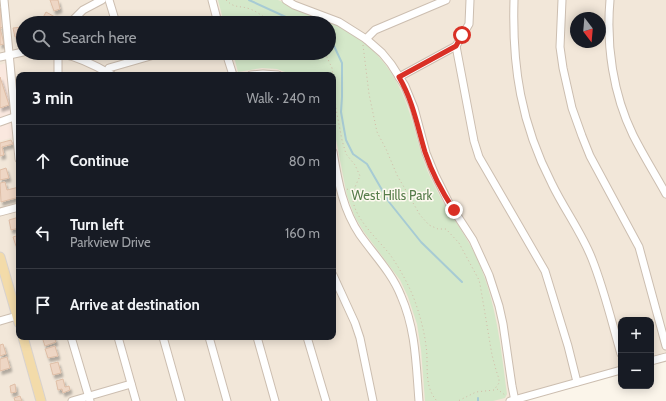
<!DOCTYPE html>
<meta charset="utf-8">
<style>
:root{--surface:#171b24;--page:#242831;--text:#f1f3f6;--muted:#9ea1a6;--line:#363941}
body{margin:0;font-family:Cabin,sans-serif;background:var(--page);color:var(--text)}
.controls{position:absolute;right:12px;bottom:12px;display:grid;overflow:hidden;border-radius:8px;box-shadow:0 2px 10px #0003}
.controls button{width:36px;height:36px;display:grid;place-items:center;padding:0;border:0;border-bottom:1px solid var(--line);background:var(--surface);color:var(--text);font:20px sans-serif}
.compass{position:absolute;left:570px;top:12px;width:36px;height:36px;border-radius:50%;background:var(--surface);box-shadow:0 2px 10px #0003;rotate:164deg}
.stop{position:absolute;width:12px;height:12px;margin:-9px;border:3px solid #d93025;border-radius:50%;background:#fff}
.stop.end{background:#d93025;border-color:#fff;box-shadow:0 1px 4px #0008}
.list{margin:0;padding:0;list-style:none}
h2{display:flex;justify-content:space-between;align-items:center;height:52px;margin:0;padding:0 16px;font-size:17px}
h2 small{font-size:13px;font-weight:400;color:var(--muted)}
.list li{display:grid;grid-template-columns:26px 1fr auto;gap:12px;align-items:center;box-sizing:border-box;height:72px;padding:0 16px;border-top:1px solid var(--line)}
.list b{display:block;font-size:15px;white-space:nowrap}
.list p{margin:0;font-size:13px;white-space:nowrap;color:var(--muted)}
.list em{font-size:13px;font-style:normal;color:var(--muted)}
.icon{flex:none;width:22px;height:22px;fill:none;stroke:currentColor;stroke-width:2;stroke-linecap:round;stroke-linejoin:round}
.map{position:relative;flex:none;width:666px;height:401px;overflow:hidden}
.search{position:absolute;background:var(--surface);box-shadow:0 2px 10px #0003;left:16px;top:16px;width:320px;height:44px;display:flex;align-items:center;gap:10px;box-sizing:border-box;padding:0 14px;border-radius:22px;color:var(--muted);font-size:15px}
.panel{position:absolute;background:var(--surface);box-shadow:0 2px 10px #0003;left:16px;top:72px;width:320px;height:268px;border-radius:8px}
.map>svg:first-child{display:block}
.residential{fill:#f2e7d9;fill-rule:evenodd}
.commercial{fill:#fae8df}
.green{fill:#d4e8c9}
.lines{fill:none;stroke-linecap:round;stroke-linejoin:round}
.stream{stroke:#a7cbd4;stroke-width:2}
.building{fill:#eed6c4;stroke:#dfbea6;filter:url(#shadow)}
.minor-casing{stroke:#ccbeb0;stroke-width:9}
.major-casing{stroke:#d8d2ce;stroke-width:11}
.path{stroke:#d3baa7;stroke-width:1;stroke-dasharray:1 3;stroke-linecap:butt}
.minor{stroke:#fff;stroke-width:7}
.major{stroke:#f3dba9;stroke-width:9}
.route{stroke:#d93025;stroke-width:5}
.labels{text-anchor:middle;stroke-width:3;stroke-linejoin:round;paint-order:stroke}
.park-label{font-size:13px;fill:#577d4b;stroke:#fef9f0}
</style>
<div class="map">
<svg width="666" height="401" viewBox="0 0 666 401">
<defs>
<filter id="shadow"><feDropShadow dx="2" dy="3.5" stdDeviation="1" flood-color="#0004"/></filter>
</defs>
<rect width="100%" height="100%" fill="#fbf5ea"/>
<!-- residential -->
<path class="residential" d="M0,0H666V358L651,362V320H621V370L511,401H0ZM576,18H600V42H576ZM23,23H329V53H23ZM19,75H333V337H19Z"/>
<!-- commercial -->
<polygon class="commercial" points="6,63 14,137 0,141 0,65"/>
<!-- green -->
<path class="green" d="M218,0C233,0 248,0 263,0C268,0 274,0 278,0C285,2 290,8 297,10C312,17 329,21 345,29C370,43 391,67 402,93C415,121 418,153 432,181C444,207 462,228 475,254C496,298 501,347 507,394L505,398L493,401H425L421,350L417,324L408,297L400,280L364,232L355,217L347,196L333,124V75H293L277,69L262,68L238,72L233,53H329V23H224Z"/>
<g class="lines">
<!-- stream -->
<g class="stream">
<polyline points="249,0 299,23"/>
<polyline points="329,40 334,46 342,63 342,97 341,112 346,140 353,154 367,164 389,202 421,242 462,282"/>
<polyline points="478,398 478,401"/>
</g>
</g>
<!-- building -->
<g class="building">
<polygon points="50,0 58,0 60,9 54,11"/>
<polygon points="0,8 3,19 4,27 0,28"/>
<polygon points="46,12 55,17 52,23 40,23"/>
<polygon points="23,27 23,37 15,37 13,28"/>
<polygon points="0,28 4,44 0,45"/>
<polygon points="0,77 9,105 0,108"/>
<polygon points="11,140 13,144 2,147 4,155 0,156 0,143"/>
<polygon points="6,168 9,178 0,180 0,170"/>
<polygon points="5,182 7,190 19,187 19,197 1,202 0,183"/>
<polygon points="19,217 19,228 11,230 9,220"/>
<polygon points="19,235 19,245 16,246 13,237"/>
<polygon points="42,337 54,337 56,342 45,346"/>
<polygon points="3,344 6,354 0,356 0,345"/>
<polygon points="55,346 58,356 48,358 45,349"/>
<polygon points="7,357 10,368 0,371 0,359"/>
<polygon points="58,362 61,373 53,375 50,364"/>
<polygon points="63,379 65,387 69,386 70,390 63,393 62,389 58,390 56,381"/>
<polygon points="15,384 16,392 11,393 10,386"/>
<polygon points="20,396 22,401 15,401 14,398"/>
</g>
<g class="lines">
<!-- minor casing -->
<g class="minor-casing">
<g id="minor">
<polyline points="4,0 19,159"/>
<polyline points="109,0 116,23"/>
<polyline points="212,0 218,23"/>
<polyline points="286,0 294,5 339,22 366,39 382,53 391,64 405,86 414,108 426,153 435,175 449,203 473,240 489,275 499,306 503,324 512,386 515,401"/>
<path d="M514,0C512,67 521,124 552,184C564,209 582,233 592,259C604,289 612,323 621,354"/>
<polyline points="562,0 560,47 563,68 572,108 582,136 590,156 639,247 666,346"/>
<path d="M610,0C606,45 613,94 633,135C643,155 655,174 666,194"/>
<polyline points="70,23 83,10 102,0"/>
<polyline points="366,39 375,30 446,0"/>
<polyline points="456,46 474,141 479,157 545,271 568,346 577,382"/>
<path d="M59,53C79,57 95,65 112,75"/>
<polyline points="226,53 233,75"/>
<polyline points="0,57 23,52"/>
<polyline points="58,75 58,53"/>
<polyline points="105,75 109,68 161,53"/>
<polyline points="251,75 263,74 278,75"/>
<polyline points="399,77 456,46 469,24 470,0"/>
<polyline points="0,122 14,117"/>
<path d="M333,152C338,182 343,210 360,235C375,256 392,273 401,296C416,330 416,365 419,401"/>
<polyline points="0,212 19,207"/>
<polyline points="333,275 355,323 360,338 373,401"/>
<polyline points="0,321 17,316"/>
<polyline points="71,337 90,401"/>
<polyline points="118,337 136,401"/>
<polyline points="163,337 181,401"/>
<polyline points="209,337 227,401"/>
<polyline points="257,337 275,401"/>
<polyline points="307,337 326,401"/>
<polyline points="651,361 666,357"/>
<polyline points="72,401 131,384"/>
<polyline points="510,401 621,370"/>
</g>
</g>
<!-- major casing -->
<g class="major-casing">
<g id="major">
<polyline points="0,257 19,323"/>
<polyline points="23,337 41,401"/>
</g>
</g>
<!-- path -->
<g class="path">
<path d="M226,0C235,9 239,5 250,9C258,12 265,18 272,23"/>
<polyline points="363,45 369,94 377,132 386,149 397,175 420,215 429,225 438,229 446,229 459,243 479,280 480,284 492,355 496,370 499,379 499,383 494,390 476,392 458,401"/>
<polyline points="325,53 332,68 333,75"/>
<path d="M333,76L336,109L342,140L346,154L355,165L360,176C357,183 352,191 353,199C354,219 380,241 391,256C400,269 407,282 413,296C419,312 424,329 426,346C429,364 423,386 437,401"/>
<polyline points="347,189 353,192 365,190"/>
<polyline points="497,389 505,395"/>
</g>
<!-- minor -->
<use href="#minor" class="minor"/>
<!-- major -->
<use href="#major" class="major"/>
</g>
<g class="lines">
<!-- route -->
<path class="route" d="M454,210C442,192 432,173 425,152C417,125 413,101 399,77L456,46L462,35"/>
</g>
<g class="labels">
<!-- park labels -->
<g class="park-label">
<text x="392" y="200">West Hills Park</text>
</g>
</g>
</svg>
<div class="controls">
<button>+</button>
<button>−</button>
</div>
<svg class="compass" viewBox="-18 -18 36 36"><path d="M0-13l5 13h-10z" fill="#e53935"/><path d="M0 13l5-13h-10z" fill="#9ea1a6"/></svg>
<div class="stop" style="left:462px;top:35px"></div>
<div class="stop end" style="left:454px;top:210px"></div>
<div class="search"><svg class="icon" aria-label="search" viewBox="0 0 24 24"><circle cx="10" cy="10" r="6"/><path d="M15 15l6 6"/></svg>Search here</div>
<section class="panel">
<h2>3 min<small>Walk · 240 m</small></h2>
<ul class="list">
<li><svg class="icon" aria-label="ahead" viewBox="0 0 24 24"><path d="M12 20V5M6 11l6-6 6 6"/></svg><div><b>Continue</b></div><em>80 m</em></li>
<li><svg class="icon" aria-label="left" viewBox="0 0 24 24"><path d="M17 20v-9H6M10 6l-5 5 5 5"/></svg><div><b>Turn left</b><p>Parkview Drive</p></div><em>160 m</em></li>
<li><svg class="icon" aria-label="arrive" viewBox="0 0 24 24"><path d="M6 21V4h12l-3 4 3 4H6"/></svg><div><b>Arrive at destination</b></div></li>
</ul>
</section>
</div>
